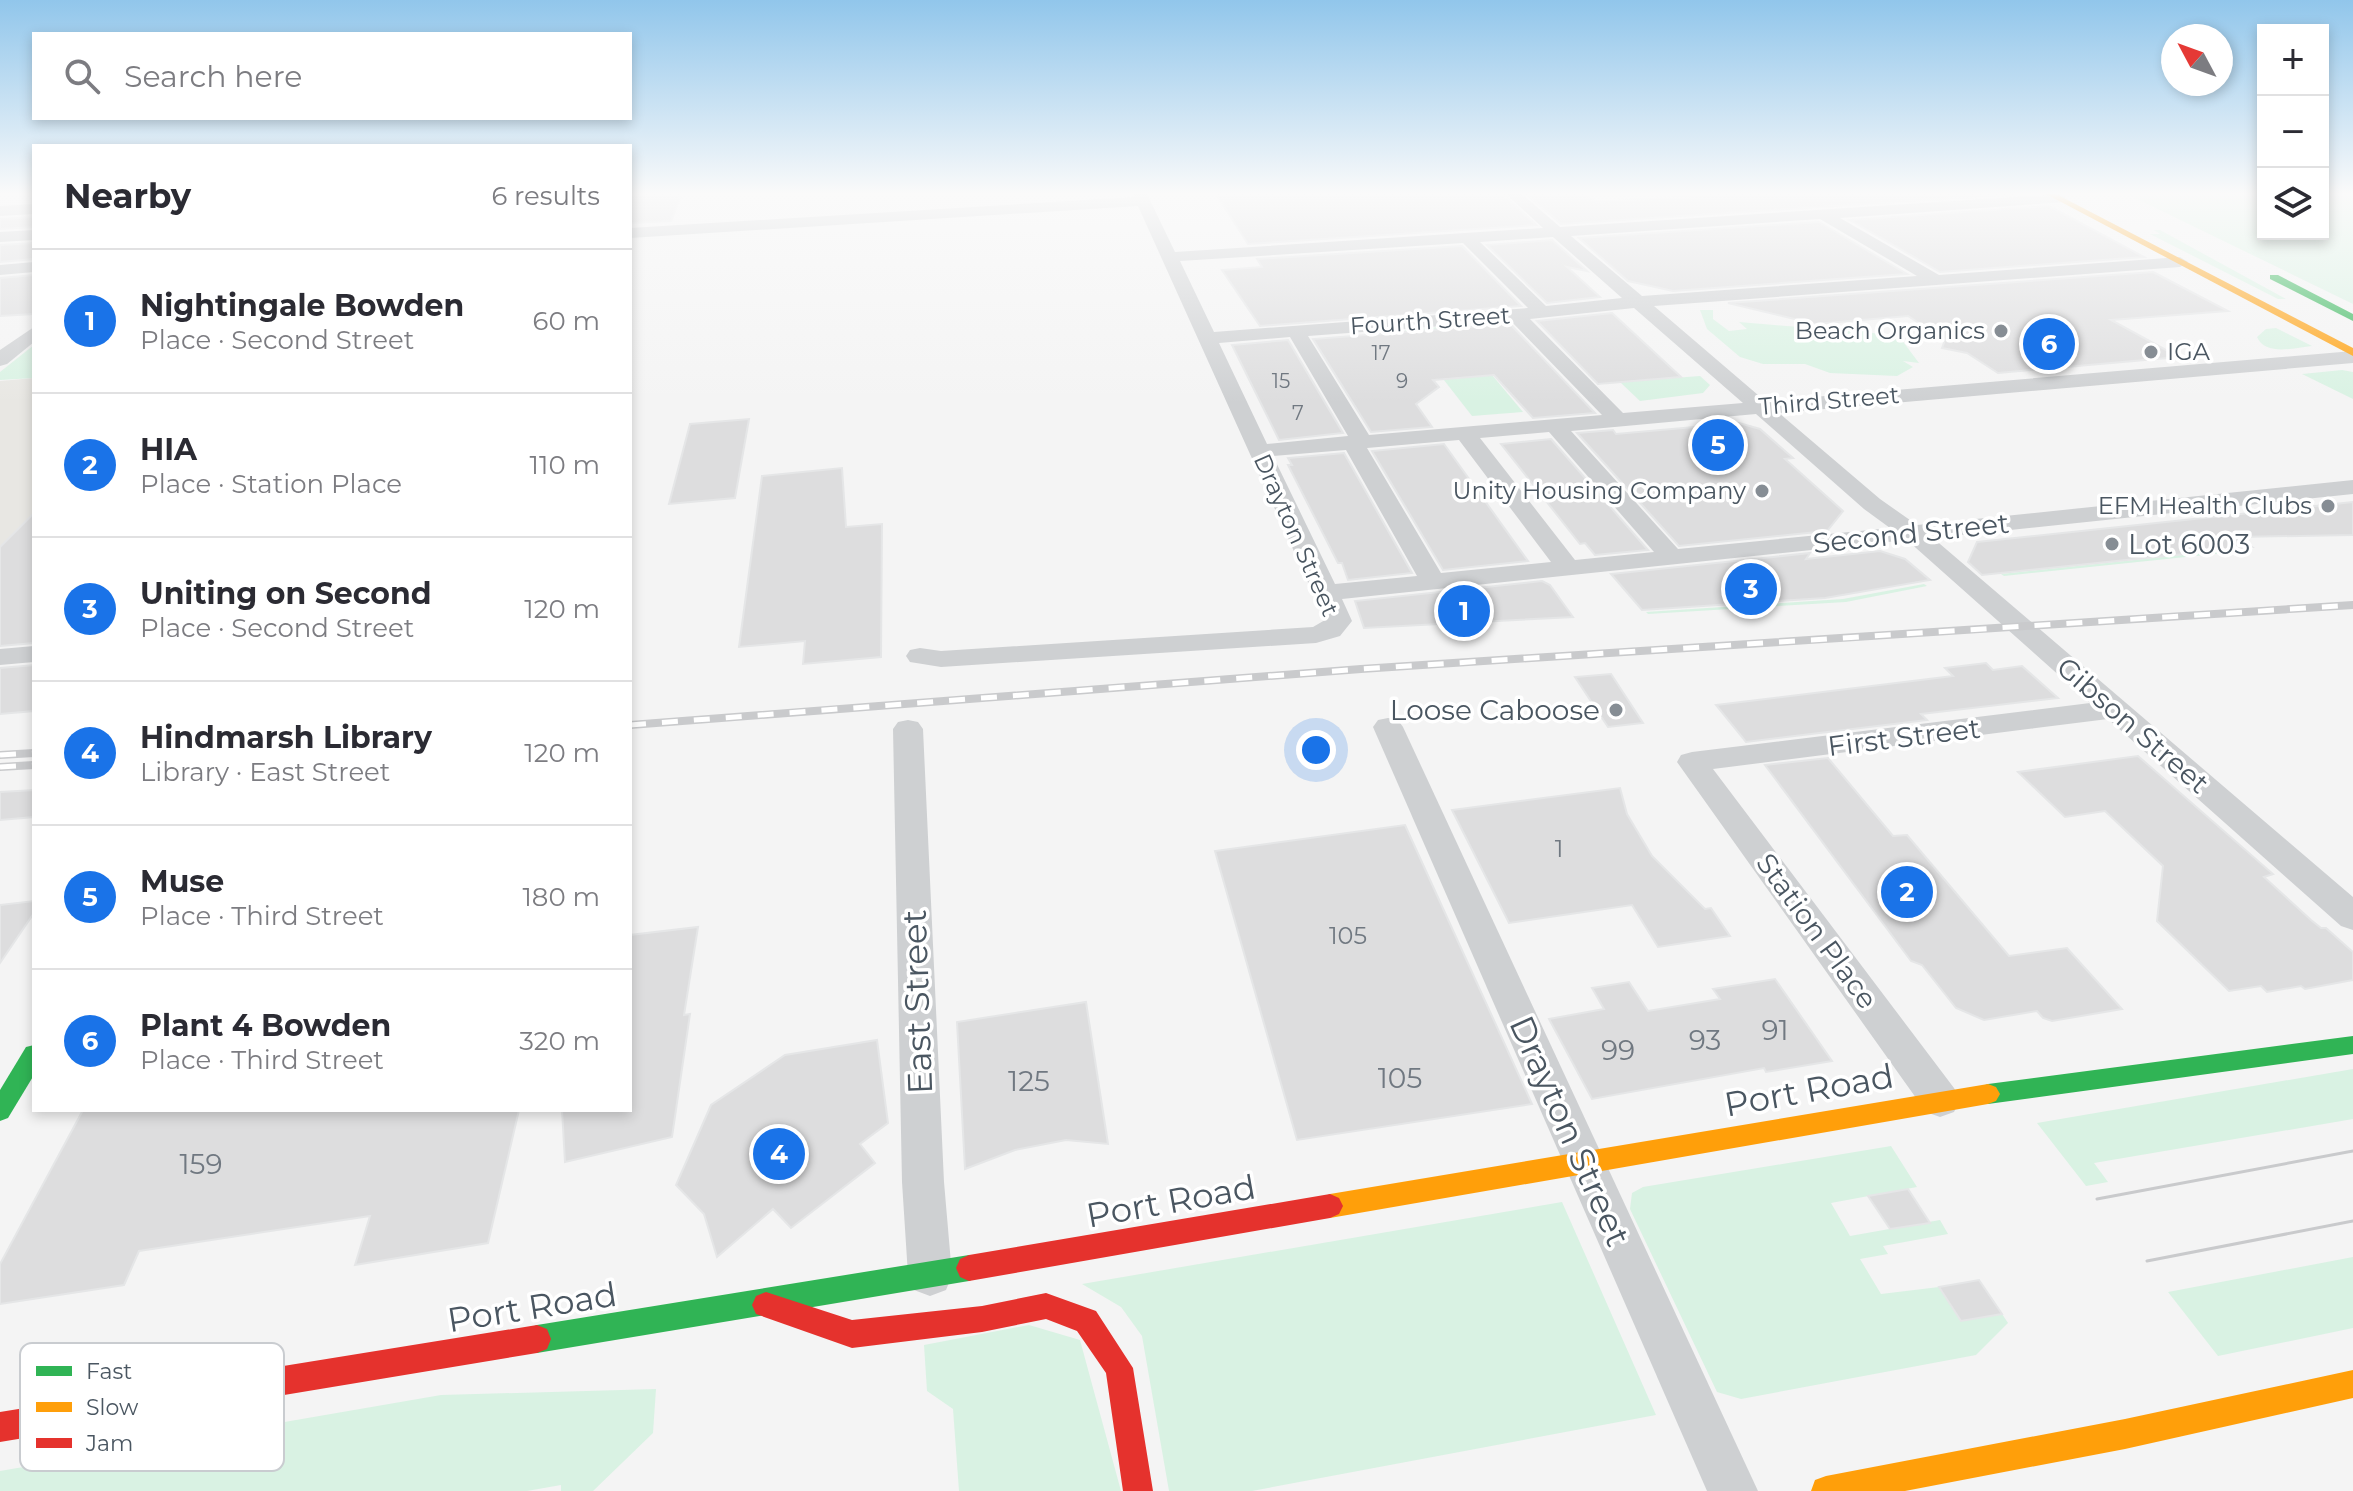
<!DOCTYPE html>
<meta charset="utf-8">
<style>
:root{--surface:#fff;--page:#f2f2f3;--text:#2b2b33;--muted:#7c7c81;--line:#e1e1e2;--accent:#1a73e8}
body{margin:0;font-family:Montserrat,sans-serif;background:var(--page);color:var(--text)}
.controls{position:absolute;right:24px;top:24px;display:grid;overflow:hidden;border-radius:0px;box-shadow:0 4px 12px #0003}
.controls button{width:72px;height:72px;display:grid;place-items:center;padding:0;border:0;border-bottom:2px solid var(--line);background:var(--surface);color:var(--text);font:40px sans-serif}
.compass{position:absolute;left:2161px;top:24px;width:72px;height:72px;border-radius:50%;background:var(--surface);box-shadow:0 4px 12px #0003;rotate:311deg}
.you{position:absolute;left:1316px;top:750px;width:28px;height:28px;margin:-20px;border:6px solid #fff;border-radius:50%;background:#1a73e8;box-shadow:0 0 0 12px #1a73e833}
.badge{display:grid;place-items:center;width:52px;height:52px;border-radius:50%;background:var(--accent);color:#fff;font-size:26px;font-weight:700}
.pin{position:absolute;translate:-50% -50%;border:4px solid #fff;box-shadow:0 2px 8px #0006}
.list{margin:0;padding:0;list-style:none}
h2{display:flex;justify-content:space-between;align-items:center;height:104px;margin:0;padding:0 32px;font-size:34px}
h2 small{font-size:26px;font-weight:400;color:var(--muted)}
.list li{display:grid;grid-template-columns:52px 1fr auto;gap:24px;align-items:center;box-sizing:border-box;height:144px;padding:0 32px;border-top:2px solid var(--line)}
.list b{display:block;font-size:30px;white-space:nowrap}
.list p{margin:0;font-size:26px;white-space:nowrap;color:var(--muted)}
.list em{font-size:26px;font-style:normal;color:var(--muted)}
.icon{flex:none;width:44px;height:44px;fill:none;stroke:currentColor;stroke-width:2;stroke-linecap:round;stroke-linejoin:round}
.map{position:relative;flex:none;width:2353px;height:1491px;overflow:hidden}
.search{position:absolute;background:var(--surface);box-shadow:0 4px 12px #0003;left:32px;top:32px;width:600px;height:88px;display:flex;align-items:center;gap:20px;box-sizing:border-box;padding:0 28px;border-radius:0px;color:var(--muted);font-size:30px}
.panel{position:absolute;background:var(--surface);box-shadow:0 4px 12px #0003;left:32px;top:144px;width:600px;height:968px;border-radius:0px}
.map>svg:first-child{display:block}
.commercial{fill:#e8e7e3}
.green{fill:#d9f2e3}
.building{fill:#ddddde;stroke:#e5e6e7;stroke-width:2}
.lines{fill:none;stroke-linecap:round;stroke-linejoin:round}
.street{fill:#ced0d2;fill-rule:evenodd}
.fast{fill:#30b455;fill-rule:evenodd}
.slow{fill:#ff9f0a;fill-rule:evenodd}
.jam{fill:#e5322d;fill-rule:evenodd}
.tram{stroke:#c9cacc;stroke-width:3}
.rail-casing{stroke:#c9cacc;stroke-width:8}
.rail{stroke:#fff;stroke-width:5;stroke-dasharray:16;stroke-linecap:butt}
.poi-dot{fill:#868d94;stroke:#fff;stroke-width:3}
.labels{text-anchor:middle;stroke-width:7;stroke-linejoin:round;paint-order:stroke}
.far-number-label{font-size:20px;fill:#707881}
.far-street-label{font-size:24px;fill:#4a5661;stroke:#fff}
.far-poi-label{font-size:24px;fill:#4a5661;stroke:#fff;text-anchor:end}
.number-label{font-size:24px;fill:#707881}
.street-label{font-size:28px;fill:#4a5661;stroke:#fff}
.poi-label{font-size:28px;fill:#4a5661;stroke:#fff;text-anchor:start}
.near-number-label{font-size:28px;fill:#707881}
.near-street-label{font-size:34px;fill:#4a5661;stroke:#fff}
.key{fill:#fff;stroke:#c9ccd0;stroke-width:2}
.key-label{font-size:22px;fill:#4a5661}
</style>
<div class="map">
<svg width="2353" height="1491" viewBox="0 0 2353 1491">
<rect width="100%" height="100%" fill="#f4f4f4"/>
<!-- commercial -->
<polygon class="commercial" points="34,378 34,636 0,639 0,381"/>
<!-- green -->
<g class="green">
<polygon points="2127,194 2263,194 2263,234 2323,234 2323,194 2353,194 2353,304"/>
<polygon points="2154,230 2160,230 2286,299 2278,299 2150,234 2160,234"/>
<polygon points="1700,310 1713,310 1713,319 1729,331 1747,329 1739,322 1821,329 1836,334 1845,327 1901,339 1919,363 1903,361 1913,367 1897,376 1830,373 1805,364 1763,364 1740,357 1707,329"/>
<polygon points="1451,326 1523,412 1472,416 1405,330"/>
<path d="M2276,328L2312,346C2294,348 2265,356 2257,337L2266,329Z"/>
<polygon points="34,345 34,378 0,380 0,372"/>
<polygon points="2342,370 2353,372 2353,399 2302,374"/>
<polygon points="1700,376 1710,385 1703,393 1640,401 1620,382"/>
<polygon points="2249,548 2253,550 2004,576 2001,574"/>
<polygon points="1924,584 1927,586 1846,602 1648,614 1646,612 1843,599"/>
<polygon points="2353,1069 2353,1119 2094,1163 2108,1182 2086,1186 2037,1123"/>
<polygon points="1891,1146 1917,1187 1831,1203 1850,1236 1940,1220 1948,1234 1883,1246 1888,1254 1860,1259 1881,1294 1939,1287 1961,1321 2002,1314 2008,1323 1976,1355 1741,1399 1717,1392 1630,1209 1632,1193 1643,1187"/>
<polygon points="1562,1202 1656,1415 1252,1491 1169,1491 1142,1336 1121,1307 1082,1284"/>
<polygon points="2353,1257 2353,1328 2218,1356 2168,1292"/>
<polygon points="1029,1325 1080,1340 1121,1491 959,1491 953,1409 927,1391 924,1345"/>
<polygon points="656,1389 653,1433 593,1491 561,1491 561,1485 527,1491 0,1491 0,1471 441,1395"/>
</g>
<!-- building -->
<g class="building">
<polygon points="630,194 682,194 671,221 630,223"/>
<polygon points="1216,194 1503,194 1536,225 1248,244"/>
<polygon points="1526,194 1585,194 1596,202 1729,194 2017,194 1561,224"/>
<polygon points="2049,206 2144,257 1940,272 1850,220"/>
<polygon points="34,217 34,227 0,229 0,219"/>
<polygon points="1819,222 1907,274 1673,291 1628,281 1579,238"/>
<polygon points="1552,240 1587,271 1567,267 1600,297 1547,303 1487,245"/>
<polygon points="34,243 34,259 0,262 0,245"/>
<polygon points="1462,246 1521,306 1260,326 1222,270 1262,267 1257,259"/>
<polygon points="2153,272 2228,311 2111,320 2179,357 1998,373 1967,353 1942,348 1945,340 1908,316 1815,324 1728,303"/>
<polygon points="34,275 34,314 0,316 0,278"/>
<polygon points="1612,313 1681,377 1598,384 1537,321"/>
<polygon points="1510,324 1595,413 1533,418 1494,375 1433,380 1439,387 1416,404 1432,427 1371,432 1313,339"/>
<polygon points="1288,340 1343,433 1279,440 1232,345"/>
<polygon points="749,419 735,498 669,504 690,424"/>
<polygon points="1739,423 1760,429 1793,458 1785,459 1843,511 1827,531 1679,546 1577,433 1613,430 1616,434"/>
<polygon points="1551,439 1648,550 1595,555 1585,543 1580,544 1501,444"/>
<polygon points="1444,444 1528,561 1443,570 1372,451"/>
<polygon points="1344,453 1412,573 1348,580 1342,563 1338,563 1288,465 1292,465 1288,458"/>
<polygon points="842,468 846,527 882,524 881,657 803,664 805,641 739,647 762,476"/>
<polygon points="2353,502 2353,535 2236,537 2252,547 1982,575 1968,562 1977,542"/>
<polygon points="34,513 34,643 0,646 0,547"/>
<polygon points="1880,551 1905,559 1930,580 1825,598 1642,610 1611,574 1810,553 1806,559"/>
<polygon points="1542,581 1550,585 1573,617 1364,628 1355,601"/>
<polygon points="1986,663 1993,670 2022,666 2058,698 1921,714 1927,720 1746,742 1716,705 1953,676 1945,668"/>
<polygon points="34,665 34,711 0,714 0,668"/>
<polygon points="1611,674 1643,723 1608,727 1575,677"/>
<polygon points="2138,756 2273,874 2264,877 2311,920 2321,928 2326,928 2353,952 2353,980 2305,989 2301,986 2267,992 2261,986 2229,991 2157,921 2163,866 2105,811 2065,817 2018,772"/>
<polygon points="1828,758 1893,836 1907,835 2009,956 2067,948 2122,1009 2052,1021 2043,1018 2037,1011 1984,1020 1956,1008 1922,965 1911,961 1765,765"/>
<polygon points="1620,788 1627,814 1652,856 1705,909 1711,908 1730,936 1658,947 1632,905 1509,923 1452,810"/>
<polygon points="34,790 34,817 0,820 0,792"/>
<polygon points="1405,825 1532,1104 1297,1140 1215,851"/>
<polygon points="34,901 34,913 0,963 0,905"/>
<polygon points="698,927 684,1015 690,1014 672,1137 565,1162 562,1110 630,1110 630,935"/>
<polygon points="1775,979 1832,1061 1766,1072 1764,1068 1592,1099 1549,1019 1604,1009 1592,988 1629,982 1648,1011 1720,999 1713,989"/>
<polygon points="1086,1002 1108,1144 1066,1140 1015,1150 965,1169 957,1022"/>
<polygon points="877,1040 888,1123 860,1144 875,1163 791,1228 773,1209 717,1257 704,1214 676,1185 711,1105 785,1055"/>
<polygon points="83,1110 519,1110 488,1243 355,1265 370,1216 139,1251 124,1285 0,1304 0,1264"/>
<polygon points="1908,1189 1930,1223 1890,1229 1868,1196"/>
<polygon points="1979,1280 2002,1314 1961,1321 1939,1287"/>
</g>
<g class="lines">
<!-- street -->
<g class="street">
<path d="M1133,194H1147L1175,252L1543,228L1506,194H1522L1560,227L2060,194L2065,196V202L1840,218L1939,275L2180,257L2188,262L2180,267L1654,306L1765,401L2353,351V363L1779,413L1880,499L1917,525L2353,480V494L1933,538L2353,897V930L2341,926L2108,719L1713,769L1954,1088L1960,1100L1954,1112L1940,1117L1926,1112L1677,762L1681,755L1692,752L2090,703L1907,540L1342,599L1352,621L1340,636L1316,643L941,667L910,662L906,656L910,650L920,648L941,651L1313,627L1325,620L1138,206L630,238V228L1134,197ZM1820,219L1917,276L1642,296L1571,236ZM1553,237L1622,298L1546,306L1480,242ZM1463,243L1528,308L1214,332L1180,261ZM1634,308L1743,403L1623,413L1530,319ZM1511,321L1602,415L1369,435L1308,336ZM1290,337L1348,436L1267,444L1219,343ZM1756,414L1864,509L1890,528L1678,549L1571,431ZM1549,432L1654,552L1575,560L1480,438ZM1459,440L1551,562L1441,573L1367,448ZM1346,450L1417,576L1335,584L1273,456Z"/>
<polygon points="34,204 34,214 0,216 0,206"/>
<polygon points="34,230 34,240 0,242 0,232"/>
<polygon points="34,262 34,272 0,275 0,265"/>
<polygon points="34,327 34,342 7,364 0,366 0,350"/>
<polygon points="34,646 34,662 0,665 0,649"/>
<polygon points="1388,718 1398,720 1403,727 1758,1491 1707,1491 1373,727 1378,720"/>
<polygon points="908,720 918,722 923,729 944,1182 952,1275 946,1290 930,1296 914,1290 908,1275 902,1182 893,729 898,722"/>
</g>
<!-- fast -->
<g class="fast">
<polygon points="2270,275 2278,275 2353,314 2353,321 2270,279"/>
<polygon points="2353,1036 2353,1054 1988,1104 1980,1101 1976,1094 1980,1087 1988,1084"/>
<polygon points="34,1045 34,1075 8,1118 0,1121 0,1090 26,1047"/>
<polygon points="969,1255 978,1259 982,1268 978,1277 969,1281 537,1353 527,1349 523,1339 527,1329 537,1325"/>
</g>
<!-- slow -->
<g class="slow">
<polygon points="2046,194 2056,194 2353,348 2353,356"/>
<polygon points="1988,1084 1996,1087 2000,1094 1996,1101 1988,1104 1330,1218 1321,1214 1317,1206 1321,1198 1330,1194"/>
<polygon points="2353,1370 2353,1398 2125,1449 1905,1491 1811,1491 1815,1480 1826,1476 2125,1419"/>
</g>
<!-- jam -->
<g class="jam">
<polygon points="1330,1194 1339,1198 1343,1206 1339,1214 1330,1218 969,1281 960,1277 956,1268 960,1259 969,1255"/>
<polygon points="766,1292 852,1320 982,1306 1046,1293 1096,1311 1133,1368 1153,1491 1123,1491 1106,1373 1077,1331 1046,1319 982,1332 852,1348 756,1314 752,1305 756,1296"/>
<polygon points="537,1325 547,1329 551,1339 547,1349 537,1353 0,1442 0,1412"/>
</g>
<!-- tram -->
<g class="tram">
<polyline points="2097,1199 2353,1151"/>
<polyline points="2147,1261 2353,1221"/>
</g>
<!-- rail casing -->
<g class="rail-casing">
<g id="rail">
<polyline points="630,725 1361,669 2353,605"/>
<polyline points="0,755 34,753"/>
<polyline points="0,767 34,765"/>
</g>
</g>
<!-- rail -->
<use href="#rail" class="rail"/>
</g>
<!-- sky -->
<linearGradient id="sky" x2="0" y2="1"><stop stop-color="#91c6eb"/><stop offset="0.48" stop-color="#fafafa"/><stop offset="1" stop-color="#fafafa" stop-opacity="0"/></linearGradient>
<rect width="2353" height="403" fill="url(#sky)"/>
<!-- markers -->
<g class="poi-dot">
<circle cx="2001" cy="331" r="8"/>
<circle cx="2151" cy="352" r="8"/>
<circle cx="1762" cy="491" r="8"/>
<circle cx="2328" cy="506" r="8"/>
<circle cx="2112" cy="544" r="8"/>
<circle cx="1616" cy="710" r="8"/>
</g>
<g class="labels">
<!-- far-number labels -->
<g class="far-number-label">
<text x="1381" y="360">17</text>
<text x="1281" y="388">15</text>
<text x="1402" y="388">9</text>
<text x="1298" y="420">7</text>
</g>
<!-- far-street labels -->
<g class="far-street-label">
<text transform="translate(1430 321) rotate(-4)" y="8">Fourth Street</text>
<text transform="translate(1829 401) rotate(-5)" y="8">Third Street</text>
<text transform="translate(1296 535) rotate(66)" y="8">Drayton Street</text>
</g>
<!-- far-poi labels -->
<g class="far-poi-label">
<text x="1985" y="339">Beach Organics</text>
<text x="2167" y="360" text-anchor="start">IGA</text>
<text x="1746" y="499">Unity Housing Company</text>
<text x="2312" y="514">EFM Health Clubs</text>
</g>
<!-- number labels -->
<g class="number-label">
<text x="1559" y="857">1</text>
<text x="1348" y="944">105</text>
</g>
<!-- street labels -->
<g class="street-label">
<text transform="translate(1911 533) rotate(-6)" y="10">Second Street</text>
<text transform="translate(2133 725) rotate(41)" y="10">Gibson Street</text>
<text transform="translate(1904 737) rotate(-7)" y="10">First Street</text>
<text transform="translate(1817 931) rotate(54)" y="10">Station Place</text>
</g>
<!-- poi labels -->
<g class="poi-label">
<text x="2128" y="554">Lot 6003</text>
<text x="1600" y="720" text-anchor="end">Loose Caboose</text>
</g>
<!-- near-number labels -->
<g class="near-number-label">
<text x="1775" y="1040">91</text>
<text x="1705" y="1050">93</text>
<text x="1618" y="1060">99</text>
<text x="1400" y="1088">105</text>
<text x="1029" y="1091">125</text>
<text x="201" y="1174">159</text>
</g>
<!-- near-street labels -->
<g class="near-street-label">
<text transform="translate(917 1002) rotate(-92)" y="12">East Street</text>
<text transform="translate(1809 1090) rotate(-10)" y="12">Port Road</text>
<text transform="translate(1570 1131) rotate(66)" y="12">Drayton Street</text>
<text transform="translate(1171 1201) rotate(-10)" y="12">Port Road</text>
<text transform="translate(532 1307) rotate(-9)" y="12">Port Road</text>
</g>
</g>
<!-- legend -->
<rect x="20" y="1343" width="264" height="128" rx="12" class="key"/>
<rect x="36" y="1366" width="36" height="10" fill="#30b455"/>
<rect x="36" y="1402" width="36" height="10" fill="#ff9f0a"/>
<rect x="36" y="1438" width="36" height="10" fill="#e5322d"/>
<g class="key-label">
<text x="86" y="1379">Fast</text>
<text x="86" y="1415">Slow</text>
<text x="86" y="1451">Jam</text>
</g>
</svg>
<div class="controls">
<button>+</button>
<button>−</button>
<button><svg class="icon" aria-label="layers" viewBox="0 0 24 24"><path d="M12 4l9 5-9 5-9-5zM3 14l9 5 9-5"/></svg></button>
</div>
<svg class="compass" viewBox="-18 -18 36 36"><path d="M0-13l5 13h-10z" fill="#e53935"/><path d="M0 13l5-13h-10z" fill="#7c7c81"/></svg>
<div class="you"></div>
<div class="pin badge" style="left:1464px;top:611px">1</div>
<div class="pin badge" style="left:1907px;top:892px">2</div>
<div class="pin badge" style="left:1751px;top:589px">3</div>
<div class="pin badge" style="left:779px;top:1154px">4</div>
<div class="pin badge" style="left:1718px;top:445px">5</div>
<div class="pin badge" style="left:2049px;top:344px">6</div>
<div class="search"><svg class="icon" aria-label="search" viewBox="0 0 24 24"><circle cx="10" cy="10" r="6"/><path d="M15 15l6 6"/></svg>Search here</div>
<section class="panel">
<h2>Nearby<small>6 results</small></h2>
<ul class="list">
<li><span class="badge">1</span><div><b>Nightingale Bowden</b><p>Place · Second Street</p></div><em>60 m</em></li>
<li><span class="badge">2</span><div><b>HIA</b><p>Place · Station Place</p></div><em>110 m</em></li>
<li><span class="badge">3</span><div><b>Uniting on Second</b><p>Place · Second Street</p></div><em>120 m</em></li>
<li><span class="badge">4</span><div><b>Hindmarsh Library</b><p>Library · East Street</p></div><em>120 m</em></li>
<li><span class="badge">5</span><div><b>Muse</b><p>Place · Third Street</p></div><em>180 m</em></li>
<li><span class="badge">6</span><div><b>Plant 4 Bowden</b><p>Place · Third Street</p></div><em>320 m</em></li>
</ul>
</section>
</div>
